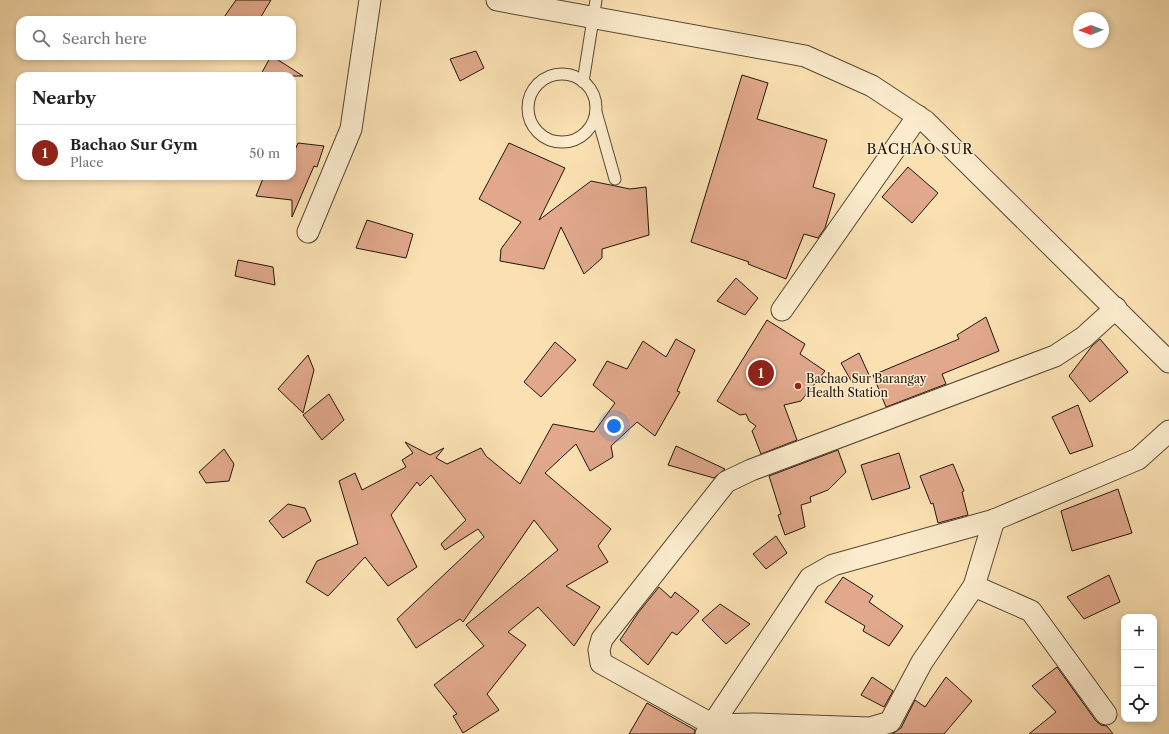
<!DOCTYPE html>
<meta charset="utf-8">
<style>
:root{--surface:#fff;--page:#f2f2f2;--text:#202124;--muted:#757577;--line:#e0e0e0;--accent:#8f2418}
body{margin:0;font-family:"Libre Caslon Text",serif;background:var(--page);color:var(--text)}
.controls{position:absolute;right:12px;bottom:12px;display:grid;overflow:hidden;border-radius:8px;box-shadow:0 2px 6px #0003}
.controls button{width:36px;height:36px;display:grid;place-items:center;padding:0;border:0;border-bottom:1px solid var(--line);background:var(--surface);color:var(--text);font:20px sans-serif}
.compass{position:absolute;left:1073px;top:12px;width:36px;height:36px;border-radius:50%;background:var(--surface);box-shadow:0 2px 6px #0003;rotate:269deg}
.you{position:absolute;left:614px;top:426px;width:14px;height:14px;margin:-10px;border:3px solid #fff;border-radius:50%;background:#1a73e8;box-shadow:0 0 0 6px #1a73e833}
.badge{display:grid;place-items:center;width:26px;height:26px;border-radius:50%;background:var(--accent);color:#fff;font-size:13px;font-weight:700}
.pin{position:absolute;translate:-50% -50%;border:2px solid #fff;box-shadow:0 1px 4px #0006}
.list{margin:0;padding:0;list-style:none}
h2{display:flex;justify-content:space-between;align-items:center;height:52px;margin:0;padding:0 16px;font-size:17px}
h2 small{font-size:13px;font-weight:400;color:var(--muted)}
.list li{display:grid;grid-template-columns:26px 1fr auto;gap:12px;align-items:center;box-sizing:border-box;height:56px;padding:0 16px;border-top:1px solid var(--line)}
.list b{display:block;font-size:15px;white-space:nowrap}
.list p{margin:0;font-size:13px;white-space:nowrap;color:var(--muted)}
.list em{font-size:13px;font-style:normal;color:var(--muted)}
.icon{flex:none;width:22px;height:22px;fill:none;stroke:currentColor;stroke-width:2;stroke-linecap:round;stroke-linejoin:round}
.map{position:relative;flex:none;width:1169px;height:734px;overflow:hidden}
.search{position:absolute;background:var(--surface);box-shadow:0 2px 6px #0003;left:16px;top:16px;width:280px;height:44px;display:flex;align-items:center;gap:10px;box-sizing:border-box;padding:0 14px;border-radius:12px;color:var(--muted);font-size:15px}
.panel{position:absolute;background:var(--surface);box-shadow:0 2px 6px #0003;left:16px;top:72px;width:280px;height:108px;border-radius:12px}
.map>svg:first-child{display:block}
.building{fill:#e1a88b;stroke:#1f160b}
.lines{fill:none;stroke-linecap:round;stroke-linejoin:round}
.service-casing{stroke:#564935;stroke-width:13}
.minor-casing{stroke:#564935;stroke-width:23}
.service{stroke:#fceccd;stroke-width:11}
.minor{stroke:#fceccd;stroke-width:21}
.poi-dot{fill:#8f2418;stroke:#fceccd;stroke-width:1.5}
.labels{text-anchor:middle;stroke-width:3;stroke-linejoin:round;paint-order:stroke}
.poi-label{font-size:12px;fill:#1f160b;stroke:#fceccd;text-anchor:start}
.quarter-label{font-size:14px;letter-spacing:1px;fill:#1f160b;stroke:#fceccd}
</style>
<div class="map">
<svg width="1169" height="734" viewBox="0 0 1169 734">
<rect width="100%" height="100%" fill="#fbe1b2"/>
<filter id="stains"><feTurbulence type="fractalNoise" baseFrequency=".005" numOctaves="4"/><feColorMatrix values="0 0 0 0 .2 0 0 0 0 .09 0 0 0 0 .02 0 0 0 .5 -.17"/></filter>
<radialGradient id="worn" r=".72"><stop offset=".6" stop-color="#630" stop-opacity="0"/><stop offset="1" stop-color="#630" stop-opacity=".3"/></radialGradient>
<!-- building -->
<g class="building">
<polygon points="236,0 271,0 259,20 222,20"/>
<polygon points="476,51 484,68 460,81 450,59"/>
<polygon points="271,56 272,56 303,76 260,76"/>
<polygon points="742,75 768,83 757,119 827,140 813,187 835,194 825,228 818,238 804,234 786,279 748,264 749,262 691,242"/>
<polygon points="298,143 324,146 317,167 314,166 292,217 292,200 256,196 264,176 292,176 292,157"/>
<polygon points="509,143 565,168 539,220 591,181 630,189 646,187 649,235 602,249 602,258 584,274 561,227 544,269 500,261 501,249 521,222 479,199"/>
<polygon points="908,167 938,193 912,223 882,197"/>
<polygon points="367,220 413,234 406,258 356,248"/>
<polygon points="238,260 273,267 275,285 235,276"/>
<polygon points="736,278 758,298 745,315 717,301"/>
<polygon points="986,317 999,351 942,374 946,384 886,407 873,375 959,339 957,335"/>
<polygon points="767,320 805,344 800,354 825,371 801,401 784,405 797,440 761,454 752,431 756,426 749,421 746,414 740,415 717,401"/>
<polygon points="676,339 695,350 677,391 680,392 655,436 637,422 611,446 613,457 590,471 576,444 545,473 611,529 598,546 608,562 566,586 600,607 574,646 538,607 508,632 526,645 487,694 499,710 463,733 453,716 457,714 434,685 484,646 466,625 558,550 534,520 463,622 460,619 416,648 397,619 484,537 478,529 445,550 441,544 466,520 431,475 420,486 417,482 391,515 417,567 388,586 365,557 328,596 306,582 317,561 358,544 339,481 355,473 362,490 406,467 402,460 413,453 405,442 430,455 444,448 436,458 447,464 481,448 486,456 520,484 553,424 594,432 615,403 593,385 607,361 627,369 643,341 666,357"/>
<polygon points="1100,339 1128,372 1090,402 1069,376 1092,346"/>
<polygon points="555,342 576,360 541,397 524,382"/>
<polygon points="859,353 870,377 853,384 841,363"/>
<polygon points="308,355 314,370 303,413 278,389"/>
<polygon points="329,394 344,420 322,440 303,415"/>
<polygon points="1078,405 1093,446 1070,454 1052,417"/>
<polygon points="676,446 725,469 714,478 668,465"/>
<polygon points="224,449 234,464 229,481 206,483 199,472"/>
<polygon points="838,450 846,472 828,490 810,497 811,502 801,505 805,527 785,535 778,515 781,514 769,476"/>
<polygon points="899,453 910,488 872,500 861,465"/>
<polygon points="953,464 964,491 962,492 968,515 938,523 933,503 931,504 920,476"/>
<polygon points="1118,489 1132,533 1072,551 1061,511"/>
<polygon points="288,504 305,508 311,521 283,538 269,521"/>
<polygon points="776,536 787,553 766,569 753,554"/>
<polygon points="1109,575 1120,602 1084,619 1067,597"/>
<polygon points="843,577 873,596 869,602 903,626 889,646 863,631 865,626 825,602"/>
<polygon points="659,587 671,598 675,592 699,611 677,635 672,632 648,665 620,640 638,613"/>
<polygon points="720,604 750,624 726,644 702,620"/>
<polygon points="1057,667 1096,721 1101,725 1107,726 1113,734 1029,734 1056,712 1032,686"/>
<polygon points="872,677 893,691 884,707 861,695"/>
<polygon points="946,677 972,701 944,734 892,734 901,728 915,700 925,707"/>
<polygon points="647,703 695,730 694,734 629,734"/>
</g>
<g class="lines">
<!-- service casing -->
<g class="service-casing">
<g id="service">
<circle cx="562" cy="108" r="34"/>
<polyline points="583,82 596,0"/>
<polyline points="596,112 615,179"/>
</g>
</g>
<!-- minor casing -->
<g class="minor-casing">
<g id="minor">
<polyline points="497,0 805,56 872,86 925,121 1169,362"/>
<polyline points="308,232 351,129 370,0"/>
<polyline points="782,310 918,116"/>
<polyline points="994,520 974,586 922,662 890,722 870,728 754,724 713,725 601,663 599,650 602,639 726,482 751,470 1055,356 1084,337 1116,308"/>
<polyline points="974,586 1031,611 1106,714"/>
<polyline points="706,734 810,578 833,565 994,520 1138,459 1169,431"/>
</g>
</g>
<!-- service -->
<use href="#service" class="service"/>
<!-- minor -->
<use href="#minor" class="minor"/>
</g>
<!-- markers -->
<circle class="poi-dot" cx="798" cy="386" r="4"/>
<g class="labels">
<!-- poi labels -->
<g class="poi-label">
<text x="806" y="383">Bachao Sur Barangay<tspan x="806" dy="14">Health Station</tspan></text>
</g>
<!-- quarter labels -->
<g class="quarter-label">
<text x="920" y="154">BACHAO SUR</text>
</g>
</g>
<rect width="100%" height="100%" filter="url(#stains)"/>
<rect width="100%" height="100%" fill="url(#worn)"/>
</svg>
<div class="controls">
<button>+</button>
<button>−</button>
<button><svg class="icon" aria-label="locate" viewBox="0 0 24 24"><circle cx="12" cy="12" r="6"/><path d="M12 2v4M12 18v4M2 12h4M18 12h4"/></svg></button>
</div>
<svg class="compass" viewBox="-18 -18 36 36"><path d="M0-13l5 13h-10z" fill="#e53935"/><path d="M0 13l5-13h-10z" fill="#757577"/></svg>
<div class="you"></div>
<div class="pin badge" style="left:761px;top:373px">1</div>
<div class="search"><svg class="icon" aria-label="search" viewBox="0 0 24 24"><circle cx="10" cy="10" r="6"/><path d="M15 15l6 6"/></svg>Search here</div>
<section class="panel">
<h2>Nearby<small></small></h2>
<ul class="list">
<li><span class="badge">1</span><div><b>Bachao Sur Gym</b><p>Place</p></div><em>50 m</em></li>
</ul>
</section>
</div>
